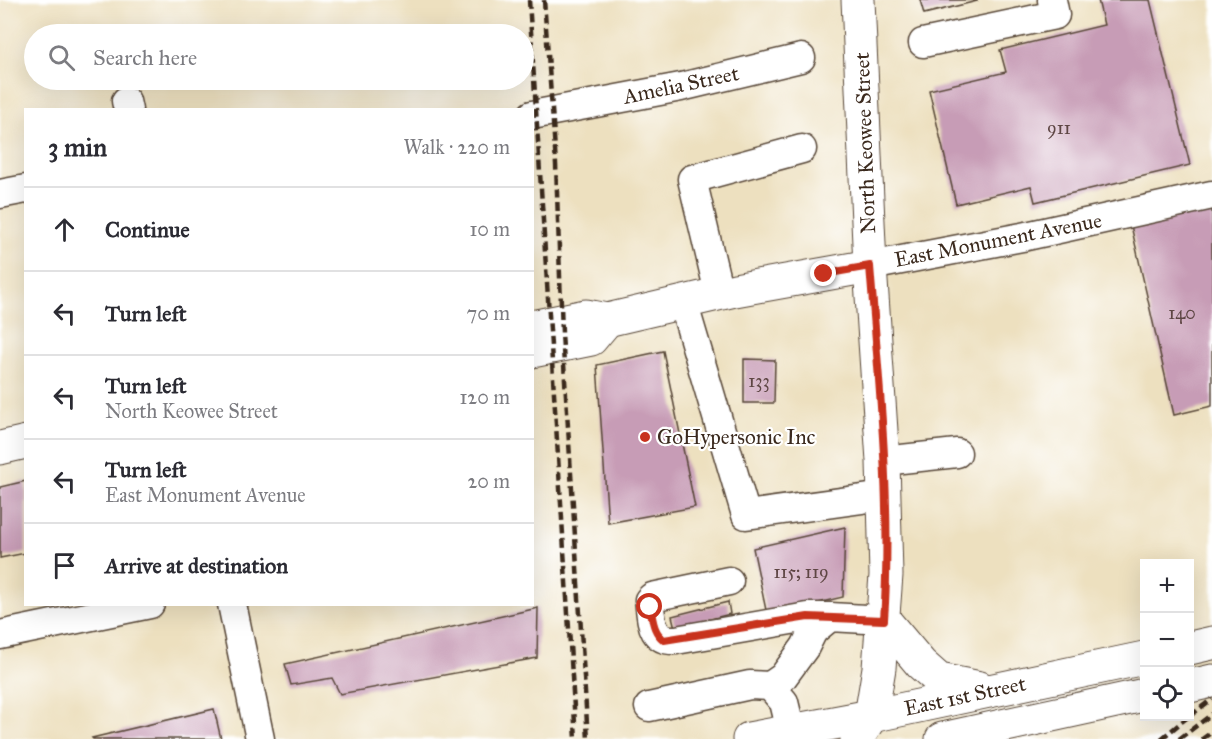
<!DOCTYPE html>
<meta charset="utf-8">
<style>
:root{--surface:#fff;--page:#f2f2f3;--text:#2b2b33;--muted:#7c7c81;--line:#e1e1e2}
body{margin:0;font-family:"IM FELL Great Primer",serif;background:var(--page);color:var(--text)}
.controls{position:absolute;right:18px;bottom:18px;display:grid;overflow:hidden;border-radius:0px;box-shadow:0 6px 24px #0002}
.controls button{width:54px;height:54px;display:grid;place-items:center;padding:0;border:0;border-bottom:2px solid var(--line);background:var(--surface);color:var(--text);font:30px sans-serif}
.stop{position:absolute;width:18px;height:18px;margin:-14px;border:4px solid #c8321e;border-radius:50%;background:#fff}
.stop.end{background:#c8321e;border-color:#fff;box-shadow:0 2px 6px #0008}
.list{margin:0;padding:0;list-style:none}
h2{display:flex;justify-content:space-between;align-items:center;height:78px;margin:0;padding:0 24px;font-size:26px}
h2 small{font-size:20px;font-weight:400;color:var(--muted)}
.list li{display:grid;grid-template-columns:39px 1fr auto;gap:18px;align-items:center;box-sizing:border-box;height:84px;padding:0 24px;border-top:2px solid var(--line)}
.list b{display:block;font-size:22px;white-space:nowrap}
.list p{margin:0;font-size:20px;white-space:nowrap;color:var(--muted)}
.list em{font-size:20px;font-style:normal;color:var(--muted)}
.icon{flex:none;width:33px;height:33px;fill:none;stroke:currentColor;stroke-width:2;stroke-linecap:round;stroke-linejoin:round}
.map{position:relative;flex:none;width:1212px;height:739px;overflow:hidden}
.search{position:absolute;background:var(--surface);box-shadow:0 6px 24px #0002;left:24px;top:24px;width:510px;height:66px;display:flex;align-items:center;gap:15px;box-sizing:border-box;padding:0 21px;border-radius:33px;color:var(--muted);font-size:22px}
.panel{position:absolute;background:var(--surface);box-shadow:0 6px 24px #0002;left:24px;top:108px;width:510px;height:498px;border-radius:0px}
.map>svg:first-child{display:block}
.building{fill:#c79cb6}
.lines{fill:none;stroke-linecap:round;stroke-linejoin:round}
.minor-casing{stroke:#564536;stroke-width:31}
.major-casing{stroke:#564536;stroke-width:35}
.minor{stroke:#fff;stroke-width:28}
.major{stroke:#fff;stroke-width:33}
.rail{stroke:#3b2a1e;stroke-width:4.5;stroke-dasharray:9 4.5;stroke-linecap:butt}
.route{stroke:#c8321e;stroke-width:8}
.poi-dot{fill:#c8321e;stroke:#fff;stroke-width:2}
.labels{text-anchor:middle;stroke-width:4.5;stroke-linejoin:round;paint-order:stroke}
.number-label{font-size:18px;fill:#5e4644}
.street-label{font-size:21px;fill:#3b2a1e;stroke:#fff}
.poi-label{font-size:21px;fill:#3b2a1e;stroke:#fff;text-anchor:start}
</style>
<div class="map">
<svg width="1212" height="739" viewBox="0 0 1212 739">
<rect width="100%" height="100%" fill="#fff"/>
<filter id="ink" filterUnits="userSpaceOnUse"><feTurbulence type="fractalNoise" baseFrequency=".0167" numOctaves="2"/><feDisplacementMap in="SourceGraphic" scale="12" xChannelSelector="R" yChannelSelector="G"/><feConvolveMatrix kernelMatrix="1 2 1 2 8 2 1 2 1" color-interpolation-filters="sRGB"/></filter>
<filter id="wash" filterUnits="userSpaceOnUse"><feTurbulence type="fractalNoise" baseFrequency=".008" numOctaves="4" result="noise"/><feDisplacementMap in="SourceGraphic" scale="24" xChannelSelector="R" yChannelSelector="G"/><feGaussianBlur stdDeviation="1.35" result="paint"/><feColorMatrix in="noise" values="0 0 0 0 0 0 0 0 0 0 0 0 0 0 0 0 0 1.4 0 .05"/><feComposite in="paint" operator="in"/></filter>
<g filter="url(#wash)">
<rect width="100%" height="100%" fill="#ede0bf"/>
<g id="blocks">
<!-- building -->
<g class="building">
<polygon points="920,0 976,0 977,1 924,14"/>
<polygon points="1098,0 1150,0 1190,165 1035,202 1031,186 956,204 929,90 1006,72 1000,50 1104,25"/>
<polygon points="1212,204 1212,406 1174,415 1130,221"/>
<polygon points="663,351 695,507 608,523 597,365"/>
<polygon points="744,359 775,360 774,403 744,403"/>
<polygon points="26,481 26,553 0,558 0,487"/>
<polygon points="845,527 843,597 767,615 753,548"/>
<polygon points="728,602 730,614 675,628 672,616"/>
<polygon points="538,608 537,658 340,694 332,678 291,685 285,664"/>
<polygon points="214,709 221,739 93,739 92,738"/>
</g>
</g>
</g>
<g filter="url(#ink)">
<use href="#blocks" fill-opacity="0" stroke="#564536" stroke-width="1.5"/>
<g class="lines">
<!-- minor casing -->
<g class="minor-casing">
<g id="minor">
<polyline points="923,43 1055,15 1052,0"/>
<polyline points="126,101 128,110"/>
<polyline points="532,115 681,87 801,58"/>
<polyline points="0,194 26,189"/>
<polyline points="870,266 1022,237 1212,195"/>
<polyline points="719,293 692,179 802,149"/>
<polyline points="683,302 746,515 884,496"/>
<polyline points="883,461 957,453"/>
<path d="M729,581L652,597L649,600C652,621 650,641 676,640L808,617H830"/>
<polyline points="232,604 260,739"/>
<polyline points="0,635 150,604"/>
<polyline points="770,686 783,677 805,647 813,631 830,617 884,620"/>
<polyline points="649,707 750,685 770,686 784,702 791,731"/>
</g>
</g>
<!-- major casing -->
<g class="major-casing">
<g id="major">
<polyline points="532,327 586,316 607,320 735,290 870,266"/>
<polyline points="532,351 591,339 607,320"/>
<polyline points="0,448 26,442"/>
<polyline points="884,620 921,664 939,680 980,688"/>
<polyline points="1190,648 1212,643"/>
<polyline points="1190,686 1212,681"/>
<polyline points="749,739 871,716 1144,658"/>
<polyline points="857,739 871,716 879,668 886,575 883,461 870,266 858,0"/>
<polyline points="942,739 1144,695"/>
</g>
</g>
<!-- minor -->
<use href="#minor" class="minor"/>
<!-- major -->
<use href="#major" class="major"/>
<!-- rail -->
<g class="rail">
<polyline points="529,0 576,739"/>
<polyline points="544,0 556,164 562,333 588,739"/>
<polyline points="1190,716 1212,699"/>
<polyline points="1161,739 1189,716"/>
<polyline points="1179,739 1212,714"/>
<polyline points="1202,739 1212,732"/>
</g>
</g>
</g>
<g class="lines" filter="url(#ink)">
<!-- route -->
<path class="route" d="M650,607C653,620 653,632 664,640L808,617L884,620C892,504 879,382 870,266L824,274"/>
</g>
<!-- markers -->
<circle class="poi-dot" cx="645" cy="437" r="6"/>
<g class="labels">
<!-- number labels -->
<g class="number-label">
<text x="1059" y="134">911</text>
<text x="1182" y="319">140</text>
<text x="759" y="387">133</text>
<text x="801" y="578">115; 119</text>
</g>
<!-- street labels -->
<g class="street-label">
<text transform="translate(681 85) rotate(-12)" y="7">Amelia Street</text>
<text transform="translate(865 143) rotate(-92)" y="7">North Keowee Street</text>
<text transform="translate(998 240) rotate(-11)" y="7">East Monument Avenue</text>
<text transform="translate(965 696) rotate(-12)" y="7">East 1st Street</text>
</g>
<!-- poi labels -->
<g class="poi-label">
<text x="657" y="444">GoHypersonic Inc</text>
</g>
</g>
</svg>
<div class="controls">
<button>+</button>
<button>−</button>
<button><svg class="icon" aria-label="locate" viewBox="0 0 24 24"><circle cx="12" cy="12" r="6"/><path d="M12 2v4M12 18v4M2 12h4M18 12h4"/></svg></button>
</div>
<div class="stop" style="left:650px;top:607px"></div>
<div class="stop end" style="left:824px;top:274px"></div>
<div class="search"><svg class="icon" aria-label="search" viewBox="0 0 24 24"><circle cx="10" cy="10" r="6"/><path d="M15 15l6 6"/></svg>Search here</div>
<section class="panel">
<h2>3 min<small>Walk · 220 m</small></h2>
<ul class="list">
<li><svg class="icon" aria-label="ahead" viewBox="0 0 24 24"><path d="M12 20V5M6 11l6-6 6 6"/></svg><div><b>Continue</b></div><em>10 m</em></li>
<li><svg class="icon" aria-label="left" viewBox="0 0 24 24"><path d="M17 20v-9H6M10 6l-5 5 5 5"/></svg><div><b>Turn left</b></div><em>70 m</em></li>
<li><svg class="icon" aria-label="left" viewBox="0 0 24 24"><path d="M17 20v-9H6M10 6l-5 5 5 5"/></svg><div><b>Turn left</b><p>North Keowee Street</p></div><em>120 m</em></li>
<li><svg class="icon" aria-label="left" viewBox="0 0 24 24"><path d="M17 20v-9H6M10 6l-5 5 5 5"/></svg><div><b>Turn left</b><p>East Monument Avenue</p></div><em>20 m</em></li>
<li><svg class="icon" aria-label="arrive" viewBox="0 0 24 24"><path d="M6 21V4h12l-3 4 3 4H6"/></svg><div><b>Arrive at destination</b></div></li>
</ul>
</section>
</div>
